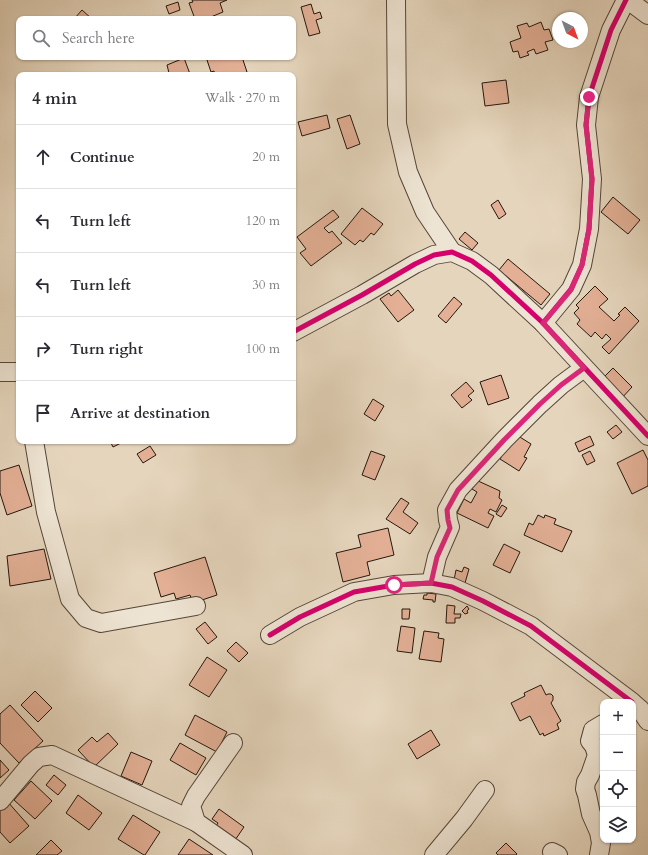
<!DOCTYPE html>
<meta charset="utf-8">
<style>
:root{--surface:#fff;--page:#f7f7f7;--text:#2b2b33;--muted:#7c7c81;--line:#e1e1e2}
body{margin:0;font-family:Cardo,serif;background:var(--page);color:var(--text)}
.controls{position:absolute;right:12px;bottom:12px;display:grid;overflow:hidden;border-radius:8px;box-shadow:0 1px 3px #0004}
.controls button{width:36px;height:36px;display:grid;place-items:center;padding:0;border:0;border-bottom:1px solid var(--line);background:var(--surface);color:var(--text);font:20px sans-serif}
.compass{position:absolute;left:552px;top:12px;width:36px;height:36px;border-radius:50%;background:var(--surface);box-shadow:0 1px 3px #0004;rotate:139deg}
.stop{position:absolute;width:12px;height:12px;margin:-9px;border:3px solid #db2777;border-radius:50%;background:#fff}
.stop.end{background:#db2777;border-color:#fff;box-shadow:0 1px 4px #0008}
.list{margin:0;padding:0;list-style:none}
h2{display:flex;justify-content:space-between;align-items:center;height:52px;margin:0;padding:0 16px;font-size:17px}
h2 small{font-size:13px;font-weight:400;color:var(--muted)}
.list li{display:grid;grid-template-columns:26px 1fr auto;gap:12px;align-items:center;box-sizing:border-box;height:64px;padding:0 16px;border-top:1px solid var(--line)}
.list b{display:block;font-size:15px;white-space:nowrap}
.list em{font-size:13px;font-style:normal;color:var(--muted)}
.icon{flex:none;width:22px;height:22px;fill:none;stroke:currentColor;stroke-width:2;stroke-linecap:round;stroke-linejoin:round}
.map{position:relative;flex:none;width:648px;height:855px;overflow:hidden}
.search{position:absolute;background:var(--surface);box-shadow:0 1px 3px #0004;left:16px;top:16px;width:280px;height:44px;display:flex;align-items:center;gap:10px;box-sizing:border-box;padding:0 14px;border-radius:8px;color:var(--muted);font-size:15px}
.panel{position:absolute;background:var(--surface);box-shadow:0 1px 3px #0004;left:16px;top:72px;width:280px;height:372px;border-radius:8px}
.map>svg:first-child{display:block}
.building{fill:#e3b096;stroke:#25170d}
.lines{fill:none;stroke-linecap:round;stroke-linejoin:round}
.street-casing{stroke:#554639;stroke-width:20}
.street{stroke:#eee4d3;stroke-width:18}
.cycleway-casing{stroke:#eee4d3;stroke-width:8}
.cycleway{stroke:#d6006c;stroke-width:5}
.route{stroke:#db2777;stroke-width:5}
</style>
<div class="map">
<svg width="648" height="855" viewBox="0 0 648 855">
<rect width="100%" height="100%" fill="#e5d5bc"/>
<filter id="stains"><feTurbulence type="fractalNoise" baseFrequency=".005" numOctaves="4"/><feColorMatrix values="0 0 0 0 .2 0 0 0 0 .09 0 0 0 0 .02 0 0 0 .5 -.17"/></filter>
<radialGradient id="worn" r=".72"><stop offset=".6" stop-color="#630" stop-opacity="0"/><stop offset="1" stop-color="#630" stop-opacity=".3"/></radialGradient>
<!-- building -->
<g class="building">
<polygon points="192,0 227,0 220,3 223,12 206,19 195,19 189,3 193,2"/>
<polygon points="178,2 180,10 169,14 166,6"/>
<polygon points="311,4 314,14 320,12 322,18 316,20 320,33 309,36 301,7"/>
<polygon points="82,10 92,19 74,19"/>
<polygon points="541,22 544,30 549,29 553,40 545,42 548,50 536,54 534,49 527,52 529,55 520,58 518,51 513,52 510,42 521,38 517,26 527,23 529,27"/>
<polygon points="215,57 223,57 223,59 229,57 242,57 247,72 241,74 242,75 215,75 214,71 211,72 207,60"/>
<polygon points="184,58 190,74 165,75 169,73 167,65"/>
<polygon points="506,80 509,103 485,106 482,83"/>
<polygon points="327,115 330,128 302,136 298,122"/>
<polygon points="350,115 360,144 347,149 337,119"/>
<polygon points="613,197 640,220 628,234 601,212"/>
<polygon points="498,200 506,214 499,219 491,205"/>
<polygon points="362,208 383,224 374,235 371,233 363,242 360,240 355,245 341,234"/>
<polygon points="333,210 339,217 324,228 329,233 332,231 342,243 311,266 300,253 306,249 297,237"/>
<polygon points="465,232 478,243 472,250 459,239"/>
<polygon points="508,259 550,294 541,305 499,270"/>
<polygon points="595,286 608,299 599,307 614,321 620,315 618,314 625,307 639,321 609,354 602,347 611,339 606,334 602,339 595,332 591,337 577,324 580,320 574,313 579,308 576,305"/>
<polygon points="398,290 414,310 398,322 380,299 389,293 391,296"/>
<polygon points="454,297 462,304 446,323 438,316"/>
<polygon points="613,368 632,387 620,400 600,381"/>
<polygon points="501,375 509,398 488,405 480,382"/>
<polygon points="466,382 474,391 468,396 472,400 462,408 451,395"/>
<polygon points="373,399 384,406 375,421 364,414"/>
<polygon points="616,425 622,432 613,439 607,432"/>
<polygon points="515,434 531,444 524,457 527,458 519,471 500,459"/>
<polygon points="590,436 594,445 579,452 575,443"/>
<polygon points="110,441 125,441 113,447"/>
<polygon points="150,446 156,455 143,463 137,454"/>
<polygon points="643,450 648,460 648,486 632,494 617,463"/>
<polygon points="371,451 385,456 375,480 362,475"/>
<polygon points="590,451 595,461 587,465 582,455"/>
<polygon points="19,465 32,506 7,515 0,493 0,471"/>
<polygon points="476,480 500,491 499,498 502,500 496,512 490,509 488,513 494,516 488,528 457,513 464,499 471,503 477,492 472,489"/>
<polygon points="401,498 409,503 403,512 418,523 410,534 386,519"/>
<polygon points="502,505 507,508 501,517 496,514"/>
<polygon points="538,515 544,518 545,515 556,519 554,524 572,531 562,552 524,535 529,523 533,525"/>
<polygon points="388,528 394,555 367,562 370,575 343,582 336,553 361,547 358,535"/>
<polygon points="504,544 520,552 510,573 493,565"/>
<polygon points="44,549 51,579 10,586 7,556"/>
<polygon points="205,557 217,595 193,603 190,595 176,599 174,593 161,597 154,573"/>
<polygon points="464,567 469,569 465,583 454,580 456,570 462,572"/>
<polygon points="427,593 436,594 435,602 433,602 433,600 423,599 424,595 427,595"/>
<polygon points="447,605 455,606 454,614 461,614 460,618 455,618 455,623 446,623"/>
<polygon points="467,606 469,609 467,611 468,613 465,614 462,611"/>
<polygon points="402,609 410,609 409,619 402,619"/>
<polygon points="205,622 217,637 208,644 196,629"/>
<polygon points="401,626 415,628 412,653 397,651"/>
<polygon points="424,631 439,633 438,638 444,639 441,662 419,659"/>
<polygon points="236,642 248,653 239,662 227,651"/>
<polygon points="207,657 227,670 209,697 189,685"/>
<polygon points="541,685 546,695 548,694 551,694 553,696 553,700 551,703 561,721 557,724 559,729 544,736 543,733 540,735 530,716 520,721 511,703 525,696 524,693"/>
<polygon points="35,691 52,708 38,722 21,705"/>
<polygon points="10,705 43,741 19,763 0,743 0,714"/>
<polygon points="195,715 227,732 217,752 185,735"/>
<polygon points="431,730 440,745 417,759 408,744"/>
<polygon points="108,733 118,744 94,767 78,750 92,737 97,742"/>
<polygon points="180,743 206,758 196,775 170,760"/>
<polygon points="131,752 152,761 142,785 121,776"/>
<polygon points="0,760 9,770 0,778"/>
<polygon points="54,775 66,785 58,795 46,785"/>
<polygon points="31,781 52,801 35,819 14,800"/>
<polygon points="78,795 102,813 89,830 66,813"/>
<polygon points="7,801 29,826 10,843 0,832 0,808"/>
<polygon points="219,809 244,827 231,846 212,832 218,823 212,819"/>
<polygon points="133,815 160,832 145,855 144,855 118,839"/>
<polygon points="189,839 213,855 178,855"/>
<polygon points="51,840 62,851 57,855 36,855"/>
<polygon points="506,843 517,854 516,855 498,855 496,853"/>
</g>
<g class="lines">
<!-- street casing -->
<g class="street-casing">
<g id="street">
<polyline points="396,0 397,124 408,172 425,212 452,252"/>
<polyline points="628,0 648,15"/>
<polyline points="543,323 571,289 582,265 589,229 592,179 586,125 589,97 611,30 626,0"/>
<polyline points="293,332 362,295 415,264 434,255 452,252 472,261 491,275 543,323 648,436"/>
<polyline points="0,372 19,372"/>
<polyline points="34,441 46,512 70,599 86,618 101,623 196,606"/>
<polyline points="431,583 437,557 450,527 448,520 447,510 458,490 504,440 540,404 561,385 584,368"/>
<polyline points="270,635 300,617 354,592 394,585 431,583 452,587 483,601 531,626 632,702"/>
<polyline points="633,703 640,709 648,721"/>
<polyline points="233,743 196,796 191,806 196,822 243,855"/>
<polyline points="0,801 31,764 39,757 52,755 196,822"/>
<polyline points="552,852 558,855"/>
<polyline points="434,855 464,819 485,790"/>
<polyline points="599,855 601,843 599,832 591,814 587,795 585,789 586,782 590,775 597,755 594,746 590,741 593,730 603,724"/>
</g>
</g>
<!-- street -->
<use href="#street" class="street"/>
<!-- cycleway casing -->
<g class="cycleway-casing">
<g id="cycleway">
<polyline points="543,323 571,289 582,265 589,229 592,179 586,125 589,97 611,30 626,0"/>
<polyline points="293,332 362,295 415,264 434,255 452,252 472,261 491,275 543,323 648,436"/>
<polyline points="270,635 300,617 354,592 394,585 431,583 452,587 483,601 531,626 632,702"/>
</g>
</g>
<!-- cycleway -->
<use href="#cycleway" class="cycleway"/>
</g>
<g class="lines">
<!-- route -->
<polyline class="route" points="394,585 431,583 437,557 450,528 448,520 447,510 458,490 504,440 540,404 561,385 584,368 543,323 571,290 582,265 589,229 592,179 586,125 589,97"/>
</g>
<rect width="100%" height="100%" filter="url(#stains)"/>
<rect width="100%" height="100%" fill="url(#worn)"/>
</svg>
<div class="controls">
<button>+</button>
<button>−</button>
<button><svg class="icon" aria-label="locate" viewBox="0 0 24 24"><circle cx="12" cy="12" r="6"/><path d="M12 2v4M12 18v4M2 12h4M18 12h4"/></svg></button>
<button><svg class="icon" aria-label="layers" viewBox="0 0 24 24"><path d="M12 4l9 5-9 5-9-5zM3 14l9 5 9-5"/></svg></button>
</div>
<svg class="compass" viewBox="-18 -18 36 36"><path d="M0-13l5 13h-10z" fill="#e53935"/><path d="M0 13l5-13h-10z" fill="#7c7c81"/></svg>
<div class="stop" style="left:394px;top:585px"></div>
<div class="stop end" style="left:589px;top:97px"></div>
<div class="search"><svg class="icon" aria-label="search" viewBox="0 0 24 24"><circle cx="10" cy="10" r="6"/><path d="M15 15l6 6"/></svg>Search here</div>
<section class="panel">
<h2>4 min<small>Walk · 270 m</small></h2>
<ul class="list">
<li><svg class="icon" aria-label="ahead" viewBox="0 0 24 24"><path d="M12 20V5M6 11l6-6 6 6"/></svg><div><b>Continue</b></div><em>20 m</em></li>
<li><svg class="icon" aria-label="left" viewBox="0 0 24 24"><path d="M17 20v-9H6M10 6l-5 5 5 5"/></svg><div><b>Turn left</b></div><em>120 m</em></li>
<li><svg class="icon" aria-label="left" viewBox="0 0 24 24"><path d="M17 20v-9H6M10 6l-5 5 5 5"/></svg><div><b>Turn left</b></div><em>30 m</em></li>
<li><svg class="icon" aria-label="right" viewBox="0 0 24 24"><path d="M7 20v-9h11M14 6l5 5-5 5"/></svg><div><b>Turn right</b></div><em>100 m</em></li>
<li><svg class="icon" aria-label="arrive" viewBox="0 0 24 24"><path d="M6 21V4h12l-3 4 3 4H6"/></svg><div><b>Arrive at destination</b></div></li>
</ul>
</section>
</div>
